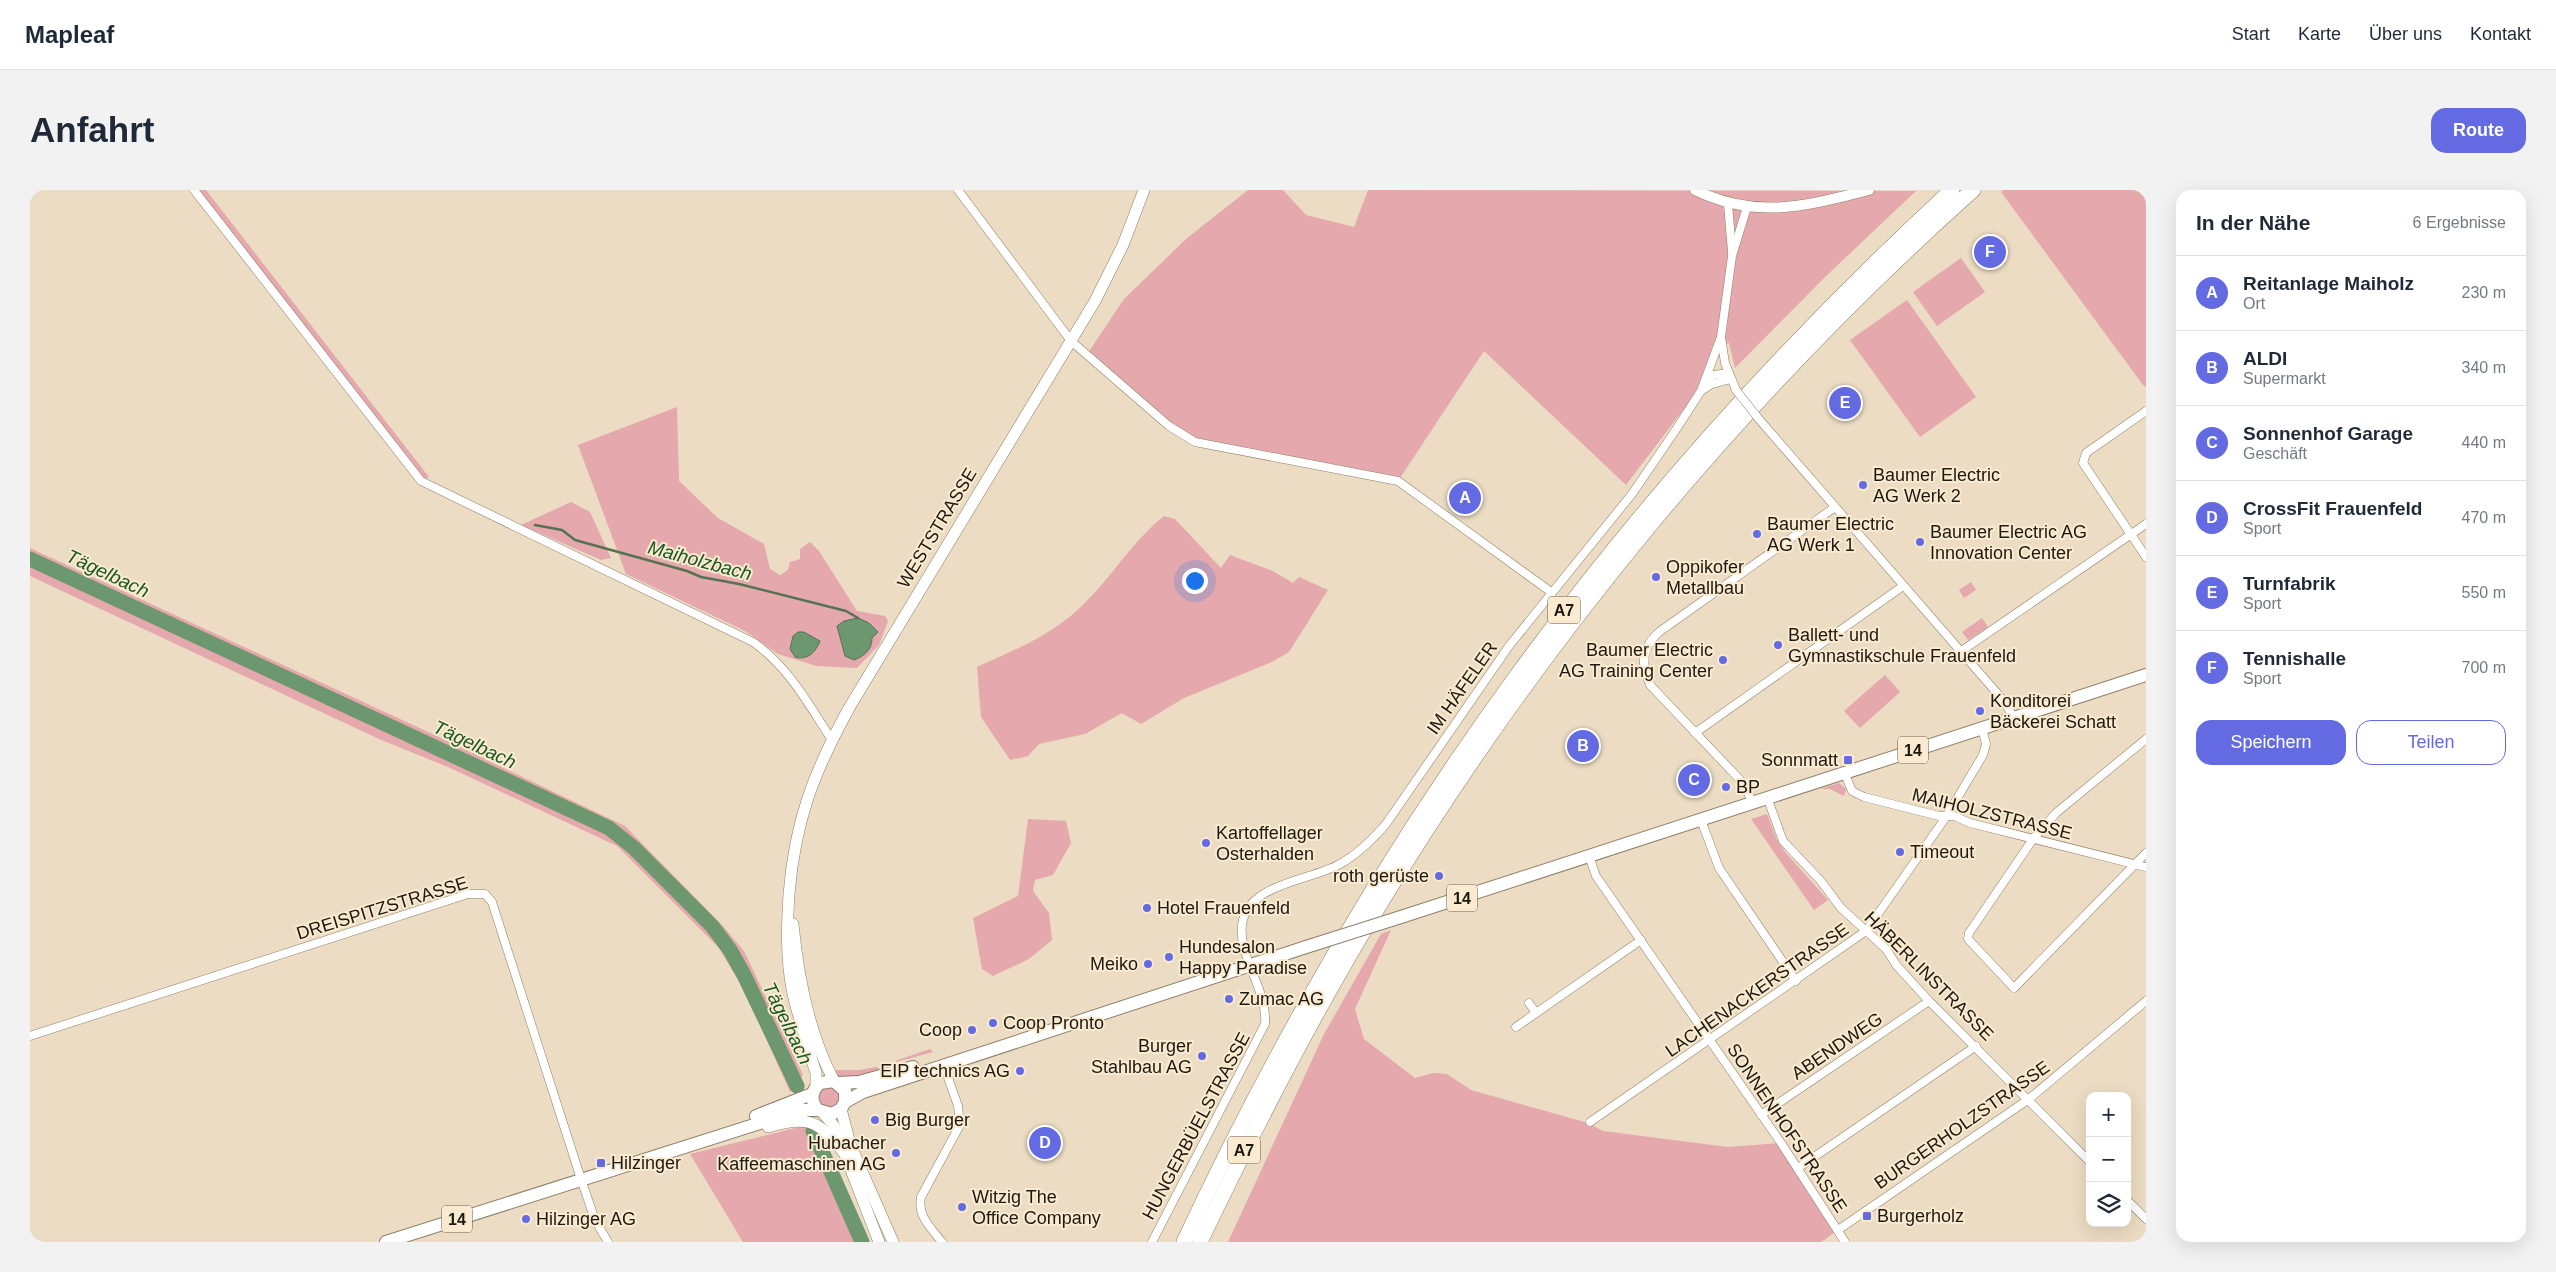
<!DOCTYPE html>
<html lang="de">
<meta charset="utf-8">
<style>
:root{--surface:#fff;--page:#f2f2f3;--text:#1f2937;--muted:#747a83;--line:#e0e1e3;--accent:#636ae2}
body{margin:0;font-family:Helvetica,sans-serif;background:var(--page);color:var(--text)}
.controls{position:absolute;right:15px;bottom:15px;display:grid;overflow:hidden;border-radius:10px;box-shadow:0 5px 20px #0002}
.controls button{width:45px;height:45px;display:grid;place-items:center;padding:0;border:0;border-bottom:1px solid var(--line);background:var(--surface);color:var(--text);font:25px sans-serif}
.you{position:absolute;left:1164px;top:390px;width:18px;height:18px;margin:-12px;border:4px solid #fff;border-radius:50%;background:#1a73e8;box-shadow:0 0 0 8px #1a73e833}
.badge{display:grid;place-items:center;width:32px;height:32px;border-radius:50%;background:var(--accent);color:#fff;font-size:16px;font-weight:700}
.pin{position:absolute;translate:-50% -50%;border:2px solid #fff;box-shadow:0 1px 5px #0006}
.list{margin:0;padding:0;list-style:none}
h2{display:flex;justify-content:space-between;align-items:center;height:65px;margin:0;padding:0 20px;font-size:21px}
h2 small{font-size:16px;font-weight:400;color:var(--muted)}
.list li{display:grid;grid-template-columns:32px 1fr auto;gap:15px;align-items:center;box-sizing:border-box;height:75px;padding:0 20px;border-top:1px solid var(--line)}
.list b{display:block;font-size:19px;white-space:nowrap}
.list p{margin:0;font-size:16px;white-space:nowrap;color:var(--muted)}
.list em{font-size:16px;font-style:normal;color:var(--muted)}
.actions{display:flex;gap:10px;padding:15px 20px}
.actions a{flex:1;padding:11px 0;border:1px solid var(--accent);border-radius:15px;text-align:center;font-size:18px;color:var(--accent)}
.actions .main{background:var(--accent);color:#fff}
.icon{flex:none;width:28px;height:28px;fill:none;stroke:currentColor;stroke-width:2;stroke-linecap:round;stroke-linejoin:round}
.map{position:relative;flex:none;width:2116px;height:1052px;overflow:hidden;border-radius:15px}
header{display:flex;align-items:center;gap:30px;box-sizing:border-box;height:70px;padding:0 25px;background:var(--surface);border-bottom:1px solid var(--line)}
header strong{font-size:24px}
nav{display:flex;gap:28px;margin-inline-start:auto;font-size:18px}
.intro{display:flex;align-items:center;justify-content:space-between;box-sizing:border-box;height:120px;padding:0 30px}
h1{margin:0;font-size:35px}
.button{padding:12px 22px;border-radius:15px;background:var(--accent);color:#fff;font-size:18px;font-weight:700}
main{display:flex;gap:30px;padding:0 30px}
aside{flex:1;background:var(--surface);border-radius:15px;box-shadow:0 5px 20px #0002}
.map>svg:first-child{display:block}
.green{fill:#e5a8ac;fill-rule:evenodd}
.water{fill:#6d986f;stroke:#557252}
.lines{fill:none;stroke-linecap:round;stroke-linejoin:round}
.stream{stroke:#557252;stroke-width:2.5}
.river{stroke:#6d986f;stroke-width:15}
.minor-casing{stroke:#8e8068;stroke-width:9}
.tertiary-casing{stroke:#8e8068;stroke-width:11}
.secondary-casing{stroke:#8e8068;stroke-width:12}
.primary-casing{stroke:#8e8068;stroke-width:14}
.motorway-casing{stroke:#8e8068;stroke-width:16}
.minor{stroke:#fff;stroke-width:8}
.tertiary{stroke:#fff;stroke-width:10}
.secondary{stroke:#fff;stroke-width:11}
.primary{stroke:#fff;stroke-width:12}
.motorway{stroke:#fff;stroke-width:15}
.minor-bridge-casing{stroke:#8e8068;stroke-width:9;stroke-linecap:butt}
.primary-bridge-casing{stroke:#8e8068;stroke-width:14;stroke-linecap:butt}
.minor-bridge{stroke:#fff;stroke-width:8}
.primary-bridge{stroke:#fff;stroke-width:12}
.poi-dot{fill:#636ae2;stroke:#f9ead0;stroke-width:2}
.labels{text-anchor:middle;stroke-width:4;stroke-linejoin:round;paint-order:stroke}
.shield{fill:#f9ead0;stroke:#60584a;stroke-width:1}
.shield-label{font-size:16px;font-weight:bold;fill:#1e1910}
.poi-label{font-size:18px;fill:#1e1910;stroke:#f9ead0;text-anchor:start}
.street-label{font-size:18px;fill:#1e1910;stroke:#f9ead0}
.water-label{font-size:19px;font-style:italic;fill:#195721;stroke:#f9ead0}
</style>
<header>
<strong>Mapleaf</strong>
<nav><a>Start</a><a>Karte</a><a>Über uns</a><a>Kontakt</a></nav>
</header>
<div class="intro"><h1>Anfahrt</h1><a class="button">Route</a></div>
<main>
<div class="map">
<svg width="2116" height="1052" viewBox="0 0 2116 1052">
<rect width="100%" height="100%" fill="#ecdcc3"/>
<!-- green -->
<g class="green">
<polygon points="166,0 176,0 399,287 391,291"/>
<polygon points="1218,0 1253,0 1276,25 1324,37 1338,0 1886,1 1794,88 1705,178 1699,153 1685,155 1675,183 1663,207 1596,295 1454,161 1368,291 1165,252 1056,166 1094,109 1156,49"/>
<polygon points="1974,0 2116,0 2116,197 2113,195 1971,2"/>
<polygon points="1931,68 1955,102 1907,136 1883,102"/>
<polygon points="1877,110 1946,207 1890,247 1820,150"/>
<path d="M647,217L649,291L688,328L734,354L740,379L750,385L758,380L760,372L770,369V359L780,352L789,361L827,421L855,426L858,431L849,455L827,478L786,476L748,464L715,441L596,384L548,255ZM768,442H774L790,451C786,460 781,466 771,469L760,459L763,446Z"/>
<polygon points="541,312 560,322 581,368 571,370 491,335"/>
<path d="M1134,326L1145,329L1191,378L1200,365L1243,381L1263,393L1269,387L1298,400L1259,462L1242,472L1154,508L1111,534L1092,523L1055,544L1009,554L998,566L980,570L951,527L947,477C980,462 1015,448 1043,424C1077,395 1099,354 1134,326Z"/>
<polygon points="0,358 409,547 595,636 693,736 714,761 773,885 771,887 769,896 760,902 715,801 688,757 587,656 418,577 349,549 0,386"/>
<polygon points="1941,392 1946,400 1934,408 1929,400"/>
<polygon points="1952,428 1958,437 1938,450 1932,442"/>
<polygon points="1855,485 1870,502 1830,538 1814,521"/>
<polygon points="1809,593 1816,599 1814,606 1800,599 1790,599"/>
<polygon points="1737,624 1747,650 1756,663 1798,710 1784,720 1721,629"/>
<polygon points="998,629 1036,631 1041,653 1023,685 1005,690 1003,701 1019,723 1022,750 999,769 963,786 952,779 943,728 988,706"/>
<polygon points="1361,740 1325,819 1334,849 1385,888 1403,883 1417,884 1441,900 1558,933 1573,941 1698,957 1751,953 1808,1040 1791,1052 1198,1052 1294,844 1351,744"/>
<polygon points="900,859 903,862 866,872 865,871"/>
<polygon points="846,877 854,881 831,888 809,887 804,880 830,880"/>
<circle cx="799" cy="907" r="11"/>
<polygon points="773,936 779,939 782,947 790,945 839,1052 713,1052 660,964"/>
</g>
<!-- water -->
<g class="water">
<path d="M828,428L839,433L848,442L842,448C842,460 834,466 824,470L815,466L807,436L814,431Z"/>
<path d="M768,442H774L790,451C786,462 777,471 765,467L760,459L763,446Z"/>
</g>
<g class="lines">
<!-- stream -->
<polyline class="stream" points="505,335 532,340 545,350 657,381 671,387 709,394 816,421 828,428"/>
<!-- river -->
<g class="river">
<polyline points="0,369 579,638 604,658 682,736 700,760 714,785 767,896"/>
<polyline points="783,941 832,1052"/>
</g>
<!-- minor casing -->
<g class="minor-casing">
<g id="minor">
<path d="M164,0L391,291L723,452C759,477 778,514 802,550"/>
<polyline points="928,0 1041,151 1139,236 1165,252 1368,291 1521,402"/>
<polyline points="1698,14 1702,62"/>
<polyline points="1675,191 1684,185 1698,183"/>
<polyline points="1706,200 1695,173 1691,147 1702,66 1717,17"/>
<polyline points="1671,201 1682,194 1701,189"/>
<polyline points="2116,221 2056,263 2053,273 2116,367"/>
<polyline points="1728,228 1973,510 1984,528"/>
<polyline points="1930,462 2116,334"/>
<polyline points="1665,543 1873,396"/>
<polyline points="2116,549 2026,623 2003,649 1939,743 1938,749 1984,798 2116,663"/>
<polyline points="1814,582 1822,601 1834,607 1909,626 1924,626 1940,633 2116,677"/>
<polyline points="1737,607 1753,651 1790,690 1811,718 1856,759 1867,776 1899,811 2060,972"/>
<path d="M1722,612L1714,594L1621,496C1610,476 1611,458 1629,442L1805,317"/>
<polyline points="1671,630 1689,678 1766,791"/>
<polyline points="1559,666 1566,686 1751,953 1815,1052"/>
<polyline points="1499,813 1506,823"/>
<polyline points="1486,837 1611,750"/>
<polyline points="0,846 438,704 455,704 462,712 551,989 565,1030 578,1052"/>
<polyline points="1731,925 1899,811"/>
<polyline points="1560,932 1836,741 1916,627 1953,565 1956,554 1952,538"/>
<polyline points="1768,978 1946,856"/>
<polyline points="2097,1010 2116,1029"/>
<polyline points="1808,1040 1999,909 2116,811"/>
<path d="M912,1052C901,1038 887,1026 891,1007L930,935L928,916L914,876"/>
<path d="M1122,1052L1235,834C1238,800 1208,768 1212,735C1217,693 1280,691 1310,674C1328,664 1342,650 1356,634L1479,456L1602,304L1647,238L1671,201L1691,147"/>
</g>
</g>
<!-- tertiary casing -->
<g class="tertiary-casing">
<path id="tertiary" d="M1665,0C1727,30 1775,16 1839,0"/>
</g>
<!-- secondary casing -->
<g class="secondary-casing">
<g id="secondary">
<path d="M763,734C768,787 779,844 804,891"/>
<path d="M786,896V883C777,855 768,827 762,799C756,767 757,736 759,704C765,630 784,582 819,518L1065,111L1093,55L1114,0"/>
<polyline points="811,919 820,954 863,1052"/>
<polyline points="793,923 804,936 849,1052"/>
<path d="M738,937C777,925 789,930 813,962"/>
</g>
</g>
<!-- primary casing -->
<g class="primary-casing">
<g id="primary">
<polyline points="1374,726 2116,485"/>
<polyline points="808,893 829,892 883,877"/>
<path d="M815,912V901L804,891L790,893C781,901 780,911 788,920L802,924L811,919L815,912L833,902L1276,757"/>
<polyline points="726,926 782,904"/>
<polyline points="356,1052 771,920 788,920"/>
</g>
</g>
<!-- motorway casing -->
<g class="motorway-casing">
<g id="motorway">
<path d="M1154,1052C1344,645 1592,304 1922,0"/>
<path d="M1170,1052C1225,937 1283,823 1350,714C1511,449 1712,206 1943,0"/>
</g>
</g>
<!-- minor -->
<use href="#minor" class="minor"/>
<!-- tertiary -->
<use href="#tertiary" class="tertiary"/>
<!-- secondary -->
<use href="#secondary" class="secondary"/>
<!-- primary -->
<use href="#primary" class="primary"/>
<!-- motorway -->
<use href="#motorway" class="motorway"/>
<!-- minor-bridge casing -->
<g class="minor-bridge-casing">
<polyline id="minor-bridge" points="1706,200 1728,228"/>
</g>
<!-- primary-bridge casing -->
<g class="primary-bridge-casing">
<polyline id="primary-bridge" points="1276,757 1374,726"/>
</g>
<!-- minor-bridge -->
<use href="#minor-bridge" class="minor-bridge"/>
<!-- primary-bridge -->
<use href="#primary-bridge" class="primary-bridge"/>
</g>
<!-- markers -->
<g class="poi-dot">
<circle cx="1833" cy="295" r="5"/>
<circle cx="1727" cy="344" r="5"/>
<circle cx="1890" cy="352" r="5"/>
<circle cx="1626" cy="387" r="5"/>
<circle cx="1748" cy="455" r="5"/>
<circle cx="1693" cy="470" r="5"/>
<circle cx="1950" cy="521" r="5"/>
<rect x="1813" y="565" width="10" height="10" rx="2.5"/>
<circle cx="1696" cy="597" r="5"/>
<circle cx="1176" cy="653" r="5"/>
<circle cx="1870" cy="662" r="5"/>
<circle cx="1409" cy="686" r="5"/>
<circle cx="1117" cy="718" r="5"/>
<circle cx="1139" cy="767" r="5"/>
<circle cx="1118" cy="774" r="5"/>
<circle cx="1199" cy="809" r="5"/>
<circle cx="963" cy="833" r="5"/>
<circle cx="942" cy="840" r="5"/>
<circle cx="1172" cy="866" r="5"/>
<circle cx="990" cy="881" r="5"/>
<circle cx="845" cy="930" r="5"/>
<circle cx="866" cy="963" r="5"/>
<rect x="566" y="968" width="10" height="10" rx="2.5"/>
<circle cx="932" cy="1017" r="5"/>
<rect x="1832" y="1021" width="10" height="10" rx="2.5"/>
<circle cx="496" cy="1029" r="5"/>
</g>
<g class="labels">
<!-- shield labels -->
<g class="shield">
<rect x="1518" y="406.5" width="32" height="27" rx="4"/>
<rect x="1868" y="546.5" width="30" height="27" rx="4"/>
<rect x="1417" y="694.5" width="30" height="27" rx="4"/>
<rect x="1198" y="946.5" width="32" height="27" rx="4"/>
<rect x="412" y="1015.5" width="30" height="27" rx="4"/>
</g>
<g class="shield-label">
<text x="1534" y="426">A7</text>
<text x="1883" y="566">14</text>
<text x="1432" y="714">14</text>
<text x="1214" y="966">A7</text>
<text x="427" y="1035">14</text>
</g>
<!-- poi labels -->
<g class="poi-label">
<text x="1843" y="291">Baumer Electric<tspan x="1843" dy="21">AG Werk 2</tspan></text>
<text x="1737" y="340">Baumer Electric<tspan x="1737" dy="21">AG Werk 1</tspan></text>
<text x="1900" y="348">Baumer Electric AG<tspan x="1900" dy="21">Innovation Center</tspan></text>
<text x="1636" y="383">Oppikofer<tspan x="1636" dy="21">Metallbau</tspan></text>
<text x="1758" y="451">Ballett- und<tspan x="1758" dy="21">Gymnastikschule Frauenfeld</tspan></text>
<text x="1683" y="466" text-anchor="end">Baumer Electric<tspan x="1683" dy="21">AG Training Center</tspan></text>
<text x="1960" y="517">Konditorei<tspan x="1960" dy="21">Bäckerei Schatt</tspan></text>
<text x="1808" y="576" text-anchor="end">Sonnmatt</text>
<text x="1706" y="603">BP</text>
<text x="1186" y="649">Kartoffellager<tspan x="1186" dy="21">Osterhalden</tspan></text>
<text x="1880" y="668">Timeout</text>
<text x="1399" y="692" text-anchor="end">roth gerüste</text>
<text x="1127" y="724">Hotel Frauenfeld</text>
<text x="1149" y="763">Hundesalon<tspan x="1149" dy="21">Happy Paradise</tspan></text>
<text x="1108" y="780" text-anchor="end">Meiko</text>
<text x="1209" y="815">Zumac AG</text>
<text x="973" y="839">Coop Pronto</text>
<text x="932" y="846" text-anchor="end">Coop</text>
<text x="1162" y="862" text-anchor="end">Burger<tspan x="1162" dy="21">Stahlbau AG</tspan></text>
<text x="980" y="887" text-anchor="end">EIP technics AG</text>
<text x="855" y="936">Big Burger</text>
<text x="856" y="959" text-anchor="end">Hubacher<tspan x="856" dy="21">Kaffeemaschinen AG</tspan></text>
<text x="581" y="979">Hilzinger</text>
<text x="942" y="1013">Witzig The<tspan x="942" dy="21">Office Company</tspan></text>
<text x="1847" y="1032">Burgerholz</text>
<text x="506" y="1035">Hilzinger AG</text>
</g>
<!-- street labels -->
<g class="street-label">
<text transform="translate(907 338) rotate(-59)" y="6">WESTSTRASSE</text>
<text transform="translate(1432 498) rotate(-55)" y="6">IM HÄFELER</text>
<text transform="translate(1962 624) rotate(14)" y="6">MAIHOLZSTRASSE</text>
<text transform="translate(352 718) rotate(-17)" y="6">DREISPITZSTRASSE</text>
<text transform="translate(1899 786) rotate(45)" y="6">HÄBERLINSTRASSE</text>
<text transform="translate(1727 800) rotate(-35)" y="6">LACHENACKERSTRASSE</text>
<text transform="translate(1807 856) rotate(-34)" y="6">ABENDWEG</text>
<text transform="translate(1932 935) rotate(-35)" y="6">BURGERHOLZSTRASSE</text>
<text transform="translate(1166 936) rotate(-62)" y="6">HUNGERBÜELSTRASSE</text>
<text transform="translate(1757 938) rotate(56)" y="6">SONNENHOFSTRASSE</text>
</g>
<!-- water labels -->
<g class="water-label">
<text transform="translate(670 370) rotate(15)" y="7">Maiholzbach</text>
<text transform="translate(78 383) rotate(25)" y="7">Tägelbach</text>
<text transform="translate(445 554) rotate(25)" y="7">Tägelbach</text>
<text transform="translate(758 833) rotate(64)" y="7">Tägelbach</text>
</g>
</g>
</svg>
<div class="controls">
<button>+</button>
<button>−</button>
<button><svg class="icon" aria-label="layers" viewBox="0 0 24 24"><path d="M12 4l9 5-9 5-9-5zM3 14l9 5 9-5"/></svg></button>
</div>
<div class="you"></div>
<div class="pin badge" style="left:1435px;top:308px">A</div>
<div class="pin badge" style="left:1553px;top:556px">B</div>
<div class="pin badge" style="left:1664px;top:590px">C</div>
<div class="pin badge" style="left:1015px;top:953px">D</div>
<div class="pin badge" style="left:1815px;top:213px">E</div>
<div class="pin badge" style="left:1960px;top:62px">F</div>
</div>
<aside>
<h2>In der Nähe<small>6 Ergebnisse</small></h2>
<ul class="list">
<li><span class="badge">A</span><div><b>Reitanlage Maiholz</b><p>Ort</p></div><em>230 m</em></li>
<li><span class="badge">B</span><div><b>ALDI</b><p>Supermarkt</p></div><em>340 m</em></li>
<li><span class="badge">C</span><div><b>Sonnenhof Garage</b><p>Geschäft</p></div><em>440 m</em></li>
<li><span class="badge">D</span><div><b>CrossFit Frauenfeld</b><p>Sport</p></div><em>470 m</em></li>
<li><span class="badge">E</span><div><b>Turnfabrik</b><p>Sport</p></div><em>550 m</em></li>
<li><span class="badge">F</span><div><b>Tennishalle</b><p>Sport</p></div><em>700 m</em></li>
</ul>
<div class="actions"><a class="main">Speichern</a><a>Teilen</a></div>
</aside>
</main>
